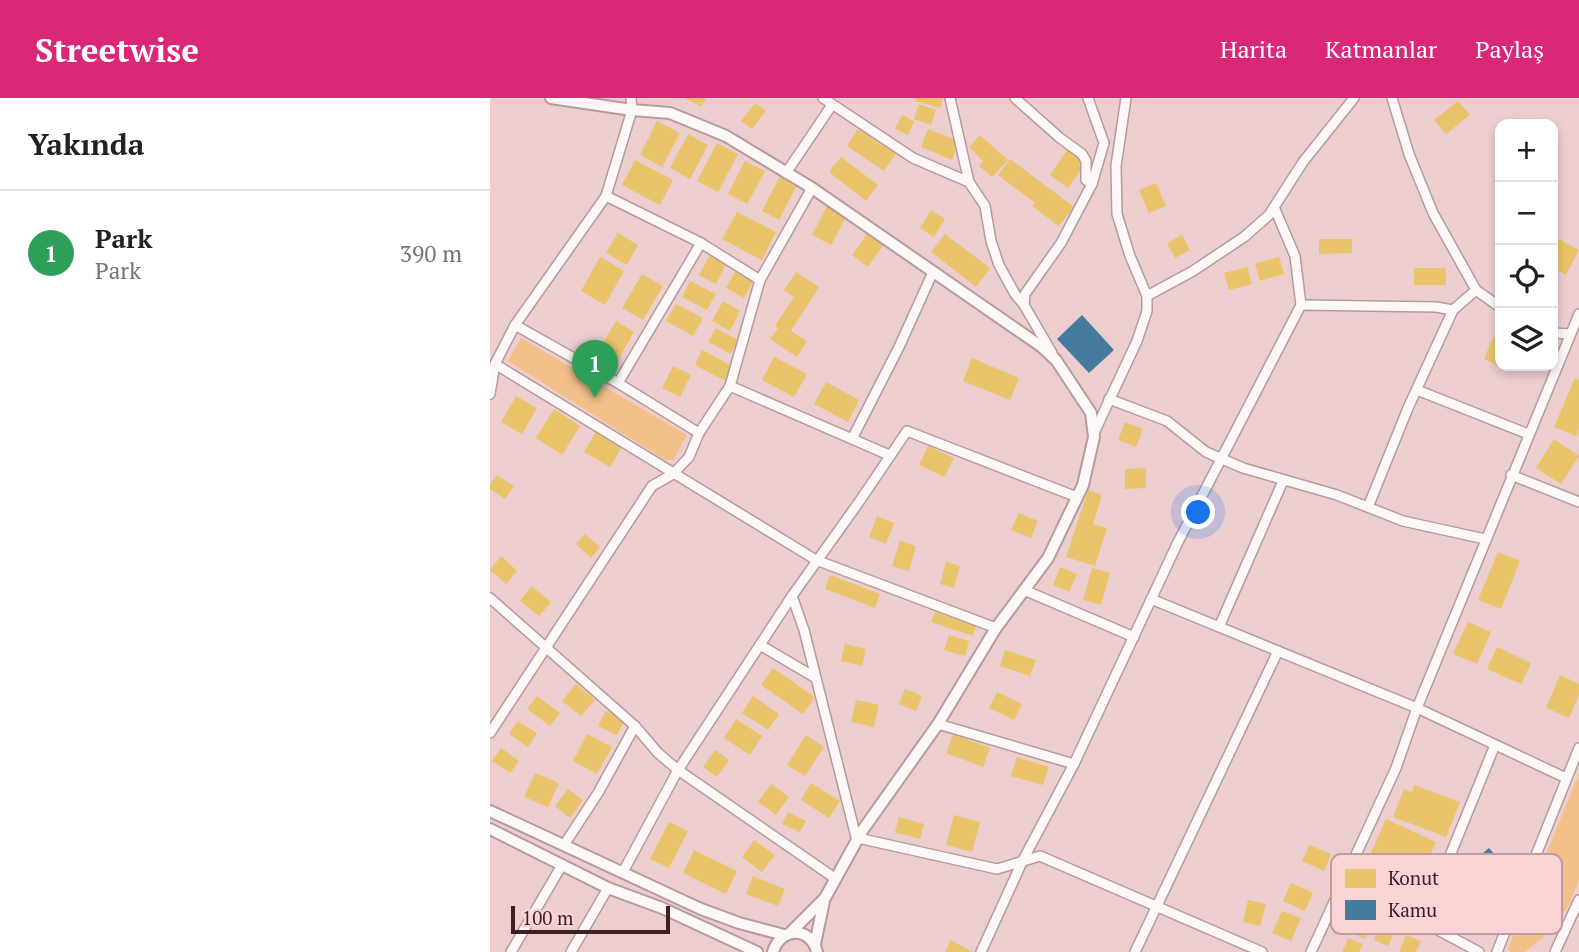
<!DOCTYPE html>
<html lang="tr">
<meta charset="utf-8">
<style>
:root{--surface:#fff;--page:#f2f2f2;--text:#202124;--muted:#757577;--line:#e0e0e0;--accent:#db2777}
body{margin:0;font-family:"PT Serif",serif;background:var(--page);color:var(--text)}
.controls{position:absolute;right:21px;top:21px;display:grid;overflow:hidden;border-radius:14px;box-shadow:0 4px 10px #0003}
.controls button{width:63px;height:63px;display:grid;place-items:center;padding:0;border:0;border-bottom:2px solid var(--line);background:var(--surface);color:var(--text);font:35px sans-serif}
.scale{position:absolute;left:21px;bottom:18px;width:159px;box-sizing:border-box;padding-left:7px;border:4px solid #3f1d20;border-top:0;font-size:19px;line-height:24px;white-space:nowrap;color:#3f1d20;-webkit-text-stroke:5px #fad3d5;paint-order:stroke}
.you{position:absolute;left:709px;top:415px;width:24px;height:24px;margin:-18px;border:5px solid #fff;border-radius:50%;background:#1a73e8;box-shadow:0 0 0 10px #1a73e833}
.badge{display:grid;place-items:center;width:46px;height:46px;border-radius:50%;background:var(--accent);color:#fff;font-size:23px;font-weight:700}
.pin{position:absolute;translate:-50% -58px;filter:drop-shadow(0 2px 4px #0008)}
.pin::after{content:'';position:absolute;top:37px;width:24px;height:21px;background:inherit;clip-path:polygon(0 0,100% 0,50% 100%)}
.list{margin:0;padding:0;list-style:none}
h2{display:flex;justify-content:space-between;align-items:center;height:91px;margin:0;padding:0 28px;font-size:30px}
h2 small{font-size:23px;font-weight:400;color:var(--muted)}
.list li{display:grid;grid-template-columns:46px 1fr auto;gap:21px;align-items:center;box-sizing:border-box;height:126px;padding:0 28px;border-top:2px solid var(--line)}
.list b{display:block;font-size:26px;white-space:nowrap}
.list p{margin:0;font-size:23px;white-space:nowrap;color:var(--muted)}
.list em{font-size:23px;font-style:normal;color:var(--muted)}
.icon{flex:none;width:38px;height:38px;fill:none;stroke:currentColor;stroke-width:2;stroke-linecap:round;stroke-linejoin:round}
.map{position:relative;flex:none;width:1089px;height:854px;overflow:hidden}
header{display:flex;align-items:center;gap:42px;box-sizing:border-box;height:98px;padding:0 35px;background:var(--accent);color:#fff}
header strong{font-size:33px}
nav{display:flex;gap:38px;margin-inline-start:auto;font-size:24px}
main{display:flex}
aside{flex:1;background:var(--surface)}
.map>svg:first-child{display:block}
.green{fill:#f2c088}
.homes{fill:#e9c46a}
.public{fill:#457b9d}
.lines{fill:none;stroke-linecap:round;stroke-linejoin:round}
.minor-casing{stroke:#b79a9c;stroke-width:12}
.tertiary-casing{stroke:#b79a9c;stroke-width:14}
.minor{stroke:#fcf8f8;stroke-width:9}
.tertiary{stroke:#fcf8f8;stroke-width:10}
.key{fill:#fad3d5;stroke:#c29c9f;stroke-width:2}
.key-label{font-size:19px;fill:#3f1d20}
</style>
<header>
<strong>Streetwise</strong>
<nav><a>Harita</a><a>Katmanlar</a><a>Paylaş</a></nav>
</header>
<main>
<aside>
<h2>Yakında<small></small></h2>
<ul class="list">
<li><span class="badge" style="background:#2e9e5b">1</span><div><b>Park</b><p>Park</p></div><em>390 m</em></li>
</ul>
</aside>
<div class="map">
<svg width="1089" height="854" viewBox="0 0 1089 854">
<rect width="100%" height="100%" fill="#eccecf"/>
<!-- green -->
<g class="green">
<polygon points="31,240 197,337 183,362 175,362 18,263"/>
<polygon points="1089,675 1089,782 1078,809 1058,835 1035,854 1020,854 1018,850"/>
</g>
<!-- homes -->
<g class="homes">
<polygon points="195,0 216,0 211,9"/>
<polygon points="426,0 453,0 450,10 425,3"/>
<polygon points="968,3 980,17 956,36 944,22"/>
<polygon points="265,5 276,13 262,31 251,23"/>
<polygon points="429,6 446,12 441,27 424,21"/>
<polygon points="412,17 424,23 418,37 405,31"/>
<polygon points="167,23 190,35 172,69 150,57"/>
<polygon points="368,31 406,56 394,73 357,48"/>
<polygon points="438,31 469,43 462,62 431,49"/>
<polygon points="198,36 218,47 200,81 180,70"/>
<polygon points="490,37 518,62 502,79 489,68 493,63 479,49"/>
<polygon points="227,45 248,56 228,94 207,83"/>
<polygon points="577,52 596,65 578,90 560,77"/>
<polygon points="351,59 388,87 376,103 339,74"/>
<polygon points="520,61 584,109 569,128 542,108 545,105 508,77"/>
<polygon points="145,62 183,82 170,107 132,87"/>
<polygon points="255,63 275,73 257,106 238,96"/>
<polygon points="290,78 307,87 289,122 272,113"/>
<polygon points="666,85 676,108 659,115 649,92"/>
<polygon points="337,108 356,119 341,147 322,137"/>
<polygon points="441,112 455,121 444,139 430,130"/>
<polygon points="247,114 286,134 272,162 232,141"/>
<polygon points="128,135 148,147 137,167 116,155"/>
<polygon points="377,136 393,147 378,169 362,157"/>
<polygon points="455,136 500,170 486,189 441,154"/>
<polygon points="692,137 700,152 685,160 677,145"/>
<polygon points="1067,140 1089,152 1076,177 1063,170 1063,148"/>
<polygon points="829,141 862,141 862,155 829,156"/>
<polygon points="220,157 236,166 226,186 209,177"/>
<polygon points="110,159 134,173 115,207 91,193"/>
<polygon points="789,159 794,176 770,183 765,166"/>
<polygon points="757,169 762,186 739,192 734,175"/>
<rect x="924" y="170" width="32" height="17"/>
<polygon points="246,172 264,182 254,200 236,190"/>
<polygon points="306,174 329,189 301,233 317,243 307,259 280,241 288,230 285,228 304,199 294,192"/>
<polygon points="152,176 173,188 153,222 132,210"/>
<polygon points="200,183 226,196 217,212 192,199"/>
<polygon points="233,203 250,213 240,233 222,223"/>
<polygon points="186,206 213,220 203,238 176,223"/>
<polygon points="126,223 144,234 127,264 108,253"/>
<polygon points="226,230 248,242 241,256 218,244"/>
<polygon points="1003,239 1010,242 1010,268 994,261"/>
<polygon points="212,252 242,268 235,283 205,267"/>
<polygon points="284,259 317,276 304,299 272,282"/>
<polygon points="482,260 529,280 520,302 473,283"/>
<polygon points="183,268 201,277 190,299 172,290"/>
<polygon points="1085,280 1089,282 1089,330 1086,338 1064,329"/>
<polygon points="336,284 369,302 358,324 324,306"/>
<polygon points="26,298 47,310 32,336 11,324"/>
<polygon points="64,311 90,328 72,357 46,340"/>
<polygon points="635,324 653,331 646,349 628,342"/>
<polygon points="107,332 133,347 120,369 94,354"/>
<polygon points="1064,341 1089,358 1071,386 1046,370"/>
<polygon points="438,348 464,360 454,379 429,367"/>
<polygon points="656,370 656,390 635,391 635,371"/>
<polygon points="7,377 24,388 15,401 0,391 0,387"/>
<polygon points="598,392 612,397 603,426 617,430 605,468 576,459"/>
<polygon points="529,415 548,423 541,440 521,432"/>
<polygon points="387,418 404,425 396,446 379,439"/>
<polygon points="95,436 110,449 101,460 86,446"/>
<polygon points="410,443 426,448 419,473 402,468"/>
<polygon points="1008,454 1030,463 1011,511 988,502"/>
<polygon points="11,458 27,473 16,486 0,472"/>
<polygon points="456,464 470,468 464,490 450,486"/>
<polygon points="570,469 587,476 579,494 563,487"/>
<polygon points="602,470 620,475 611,507 593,502"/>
<polygon points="340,477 390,496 385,510 335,491"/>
<polygon points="41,488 61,504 49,518 30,503"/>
<polygon points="445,514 486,528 483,538 441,524"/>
<polygon points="978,524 1001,534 987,566 963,556"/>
<polygon points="459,537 479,543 475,558 454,552"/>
<polygon points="355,546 376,551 372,568 351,563"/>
<polygon points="1007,549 1041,565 1031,586 997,571"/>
<polygon points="515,552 546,562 540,578 510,568"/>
<polygon points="283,570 325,599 313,616 271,587"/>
<polygon points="1070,577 1089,586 1089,597 1079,620 1056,610"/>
<polygon points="86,586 105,602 91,618 72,603"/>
<polygon points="415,591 432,598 426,613 409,606"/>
<polygon points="507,594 532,606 524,622 499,610"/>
<polygon points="47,598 70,615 60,628 37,611"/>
<polygon points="263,598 289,616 278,632 252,615"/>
<polygon points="366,602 389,607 384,629 361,624"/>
<polygon points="116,613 135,622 127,637 108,628"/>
<polygon points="246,621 272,638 260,657 234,640"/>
<polygon points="28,623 47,635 38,649 19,636"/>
<polygon points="97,636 122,649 107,676 83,663"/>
<polygon points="463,636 500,650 493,669 456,655"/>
<polygon points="316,637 334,649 315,678 297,667"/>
<polygon points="11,650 29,663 20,675 2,663"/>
<polygon points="225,652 239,662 227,679 213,669"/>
<polygon points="527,659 559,669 553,687 521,678"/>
<polygon points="45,675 69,685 58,709 34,699"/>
<polygon points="321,685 350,703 339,720 311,702"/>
<polygon points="281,686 299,699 286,717 268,704"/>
<polygon points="924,687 970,704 956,739 903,719 914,691 922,694"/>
<polygon points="78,691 93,702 80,720 65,708"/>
<polygon points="298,714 316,723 310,734 292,726"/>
<polygon points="464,717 490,724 482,754 456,747"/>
<polygon points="409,719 434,726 430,741 405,734"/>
<polygon points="896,721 946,744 920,799 871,777"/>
<polygon points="179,724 198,733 179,770 160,761"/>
<polygon points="264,742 285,757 272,774 252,759"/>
<polygon points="819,747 841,756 834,773 812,763"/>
<polygon points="204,752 247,773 236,796 193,775"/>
<polygon points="263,778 295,791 288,808 256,796"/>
<polygon points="801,785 823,795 815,813 793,803"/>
<polygon points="758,802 776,806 770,828 753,824"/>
<polygon points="792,813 811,820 801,843 782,835"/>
<polygon points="868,816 883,822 875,841 860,834"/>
<polygon points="892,824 906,830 898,848 884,842"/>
<polygon points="916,837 931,843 926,854 909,854"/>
<polygon points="858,840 873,846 869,854 852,854"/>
<polygon points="461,842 482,854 455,854"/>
</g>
<!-- public -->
<g class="public">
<polygon points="592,217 624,252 599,275 567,241"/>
<polygon points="999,750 1022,776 994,800 971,774"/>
</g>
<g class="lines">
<!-- minor casing -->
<g class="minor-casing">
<g id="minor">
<polyline points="333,0 423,60 479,84 495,108 501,143 509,167 525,196 534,207"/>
<polyline points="460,0 479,84"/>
<polyline points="525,0 570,40 592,56 596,63 596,82 602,86"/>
<polyline points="902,0 919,56 943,115 986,192 1010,209"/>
<polyline points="296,75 342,7"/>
<polyline points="116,98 211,145 270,182"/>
<polyline points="657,198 703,173 754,139 779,117 813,64 864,0"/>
<polyline points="811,207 946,209 963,212"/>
<polyline points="25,227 128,285 209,335"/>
<polyline points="1063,235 1079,236"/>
<polyline points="562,255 534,207 535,196 571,145 602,86 614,45 598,0"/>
<polyline points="5,266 326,462 506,530"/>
<polyline points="128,285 211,145"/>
<polyline points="240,288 399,357"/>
<polyline points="927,292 1038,336"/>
<polyline points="0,296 5,266 25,227 116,98 142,12 141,0"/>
<polyline points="619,301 677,323 716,354 753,370 847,397 913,423 995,441"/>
<polyline points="604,335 647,243 657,213 657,198 640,158 627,116 626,68 636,0"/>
<polyline points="362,341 409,249 443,174"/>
<polyline points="1021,377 1089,404"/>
<polyline points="878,409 918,310 963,212 986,192"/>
<polyline points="534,492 644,539"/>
<polyline points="302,498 314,532 367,743"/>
<polyline points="0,500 145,628 168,655 188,672 346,781"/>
<polyline points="661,501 927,610 1076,680"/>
<polyline points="729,529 793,383"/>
<polyline points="270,547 326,580"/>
<polyline points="448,626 584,666"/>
<polyline points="0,635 162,388 183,376 199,359 209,335 240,288 270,182 322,90"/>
<polyline points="368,740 507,771 550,758 772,854"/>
<polyline points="74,747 108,695 145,628"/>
<polyline points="133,774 188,672 302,498 369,404 417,333 587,399"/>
<polyline points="852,791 933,824 989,854"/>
<polyline points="933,824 1005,647"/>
<polyline points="21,854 72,767"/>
<polyline points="81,854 118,790"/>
<polyline points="491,854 533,762 584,666 688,444 811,207 805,158 784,109"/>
<polyline points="645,854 788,553"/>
<polyline points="821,854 906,670 927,610 1089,216"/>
<polyline points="1007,854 1089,650"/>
<polyline points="1065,854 1089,802"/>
</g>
</g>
<!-- tertiary casing -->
<g class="tertiary-casing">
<g id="tertiary">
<polyline points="61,0 142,12 180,15 236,38 322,90 552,249 566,262 601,315 604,339 593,387 558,460 506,530 448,626 372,733 335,800 301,834"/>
<polyline points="0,713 211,811 249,825 294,837"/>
<polyline points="0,731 118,790 172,810 267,854"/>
<polyline points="325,846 334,803"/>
<path d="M283,854C290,829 321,828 327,854"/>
</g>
</g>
<!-- minor -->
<use href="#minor" class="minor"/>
<!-- tertiary -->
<use href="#tertiary" class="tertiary"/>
</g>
<!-- legend -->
<rect x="841" y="756" width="231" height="80" rx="10" class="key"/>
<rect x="855" y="771" width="31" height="19" fill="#e9c46a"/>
<rect x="855" y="802" width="31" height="20" fill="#457b9d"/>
<g class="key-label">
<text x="898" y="787">Konut</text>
<text x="898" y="819">Kamu</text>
</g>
</svg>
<div class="controls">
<button>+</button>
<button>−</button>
<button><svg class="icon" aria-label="locate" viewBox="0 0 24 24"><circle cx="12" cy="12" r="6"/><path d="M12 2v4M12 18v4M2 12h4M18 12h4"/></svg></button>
<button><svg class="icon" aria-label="layers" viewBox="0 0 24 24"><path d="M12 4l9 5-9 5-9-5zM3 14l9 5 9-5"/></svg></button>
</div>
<div class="scale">100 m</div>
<div class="you"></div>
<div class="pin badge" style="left:105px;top:300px;background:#2e9e5b">1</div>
</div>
</main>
